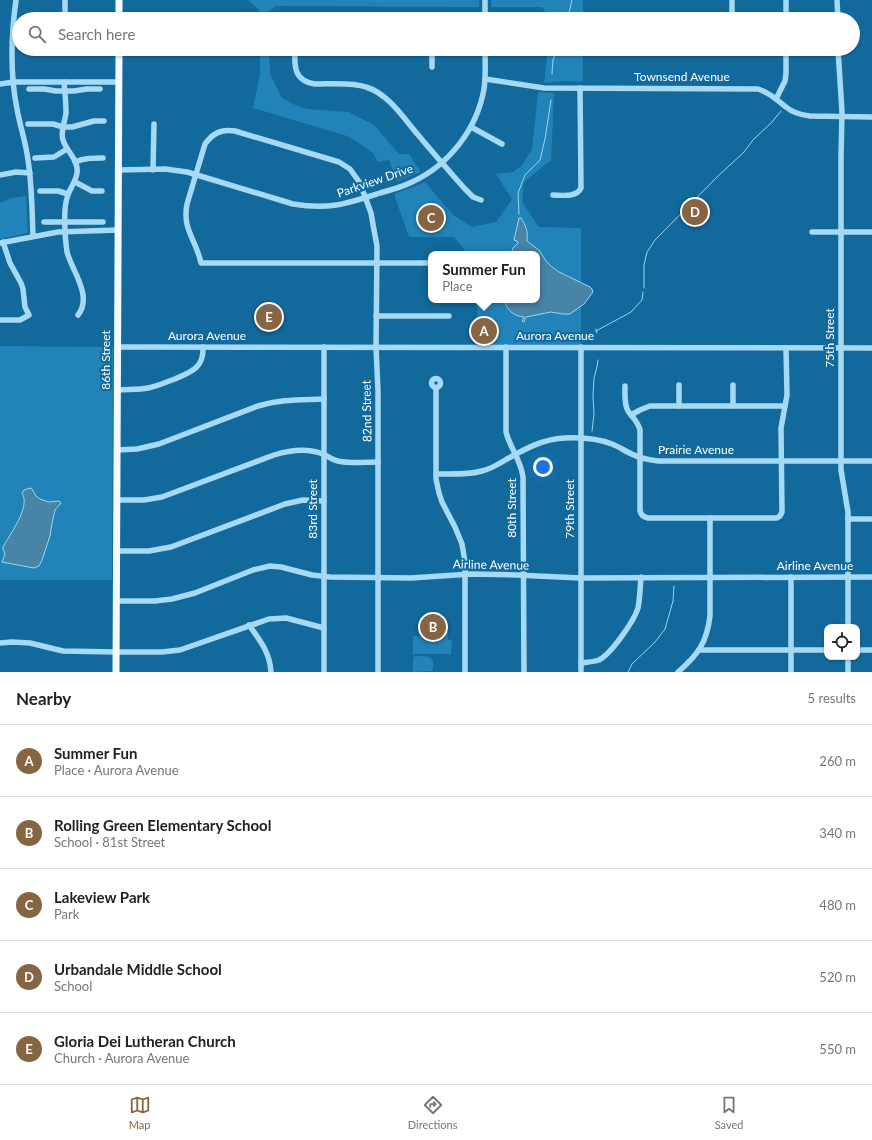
<!DOCTYPE html>
<meta charset="utf-8">
<style>
:root{--surface:#fff;--page:#f6f6f6;--text:#222;--muted:#767676;--line:#e0e0e0;--accent:#856542}
body{margin:0;font-family:Lato,sans-serif;background:var(--page);color:var(--text)}
.controls{position:absolute;right:12px;bottom:12px;display:grid;overflow:hidden;border-radius:8px;box-shadow:0 1px 3px #0004}
.controls button{width:36px;height:36px;display:grid;place-items:center;padding:0;border:0;border-bottom:1px solid var(--line);background:var(--surface);color:var(--text);font:20px sans-serif}
.you{position:absolute;left:543px;top:467px;width:14px;height:14px;margin:-10px;border:3px solid #fff;border-radius:50%;background:#1a73e8;box-shadow:0 0 0 6px #1a73e833}
.badge{display:grid;place-items:center;width:26px;height:26px;border-radius:50%;background:var(--accent);color:#fff;font-size:13px;font-weight:700}
.pin{position:absolute;translate:-50% -50%;border:2px solid #fff;box-shadow:0 1px 4px #0006}
.popup{position:absolute;left:428px;top:251px;width:112px;height:52px;box-sizing:border-box;display:grid;place-content:center;border-radius:8px;background:var(--surface);filter:drop-shadow(0 1px 3px #0005);font-size:13px;white-space:nowrap;color:var(--muted)}
.popup b{font-size:15px;color:var(--text)}
.popup::after{content:'';position:absolute;left:50%;top:100%;margin-left:-8px;border:8px solid transparent;border-top-color:var(--surface)}
.list{margin:0;padding:0;list-style:none}
h2{display:flex;justify-content:space-between;align-items:center;height:52px;margin:0;padding:0 16px;font-size:17px}
h2 small{font-size:13px;font-weight:400;color:var(--muted)}
.list li{display:grid;grid-template-columns:26px 1fr auto;gap:12px;align-items:center;box-sizing:border-box;height:72px;padding:0 16px;border-top:1px solid var(--line)}
.list b{display:block;font-size:15px;white-space:nowrap}
.list p{margin:0;font-size:13px;white-space:nowrap;color:var(--muted)}
.list em{font-size:13px;font-style:normal;color:var(--muted)}
.icon{flex:none;width:22px;height:22px;fill:none;stroke:currentColor;stroke-width:2;stroke-linecap:round;stroke-linejoin:round}
.map{position:relative;flex:none;width:872px;height:672px;overflow:hidden}
.search{position:absolute;background:var(--surface);box-shadow:0 1px 3px #0004;left:12px;right:12px;top:12px;height:44px;display:flex;align-items:center;gap:10px;box-sizing:border-box;padding:0 14px;border-radius:22px;color:var(--muted);font-size:15px}
.sheet{height:412px;background:var(--surface)}
nav{display:flex;justify-content:space-around;align-items:center;box-sizing:border-box;height:56px;border-top:1px solid var(--line);background:var(--surface);font-size:11px;color:var(--muted)}
nav a{display:grid;justify-items:center;gap:2px}
nav .on{color:var(--accent)}
.map>svg:first-child{display:block}
.green{fill:#2183b8}
.water{fill:#4784a6;stroke:#98d7f7}
.lines{fill:none;stroke-linecap:round;stroke-linejoin:round}
.stream{stroke:#98d7f7;stroke-width:1}
.minor{stroke:#a6d9f4;stroke-width:5.5}
.major{stroke:#f3faff;stroke-width:7}
.labels{text-anchor:middle;stroke-width:4;stroke-linejoin:round;paint-order:stroke}
.street-label{font-size:12px;fill:#fff;stroke:#12699b}
</style>
<div class="map">
<svg width="872" height="672" viewBox="0 0 872 672">
<rect width="100%" height="100%" fill="#12699b"/>
<!-- green -->
<g class="green">
<polygon points="248,0 479,0 479,7 276,6 268,12 268,19 259,19 259,10"/>
<polygon points="491,0 583,0 583,19 551,19 542,7 491,7"/>
<polygon points="260,49 269,49 270,74 282,98 293,104 307,109 349,112 374,125 399,154 409,154 421,172 397,181 389,160 378,162 373,153 365,147 347,136 253,108 260,74"/>
<polygon points="551,49 583,49 583,82 564,81 544,83 547,57"/>
<polygon points="538,92 554,93 551,160 524,182 522,202 539,227 581,228 581,347 477,347 477,300 537,300 537,254 468,254 454,237 409,237 394,194 425,182 453,215 472,227 496,222 512,199 496,174 513,172 522,165 532,149"/>
<polygon points="26,196 28,233 0,239 0,203 12,198"/>
<polygon points="0,346 113,347 112,580 0,580"/>
<polygon points="429,630 436,630 436,632 448,632 448,640 452,640 451,654 413,654 413,636 429,637"/>
<path d="M415,656C427,656 437,656 432,671L413,672V658Z"/>
</g>
<!-- water -->
<g class="water">
<path d="M519,218H521C526,226 528,231 527,241L539,250L546,261L551,266L559,272L590,287L592,289L593,292L584,304L570,314H563L551,312L526,317L524,322L522,321L524,317C513,316 507,310 504,300H537V254H511L513,248L518,243L517,241L514,240Z"/>
<path d="M30,488L32,489L36,496L40,499L49,502L59,501L61,503L55,510L52,523L50,536L42,560L39,566L34,568L2,562L5,554L3,549V547C9,536 26,513 24,499C24,497 23,495 22,493L24,490Z"/>
</g>
<g class="lines">
<!-- stream -->
<g class="stream">
<polyline points="569,13 572,0"/>
<polyline points="567,19 567,17"/>
<polyline points="552,74 553,60 557,49"/>
<polyline points="519,214 518,193 525,175 540,160 545,139 551,100"/>
<polyline points="644,288 644,265 647,252 655,240 717,177 744,152 753,140 772,122 781,111"/>
<polyline points="596,329 597,333"/>
<polyline points="596,331 631,312 642,300 643,292"/>
<polyline points="592,431 594,414 593,396 594,378 597,367 598,360"/>
<polyline points="628,672 632,664 655,642 665,629 673,601 674,586"/>
</g>
<!-- minor -->
<g class="minor">
<path d="M16,0C11,36 10,74 17,109C20,126 26,143 28,160C32,185 32,211 33,236"/>
<polyline points="732,0 732,19"/>
<polyline points="786,0 786,19"/>
<polyline points="837,0 838,19"/>
<polyline points="65,19 65,0"/>
<polyline points="485,19 485,0"/>
<path d="M295,49C294,66 294,81 315,84C330,84 352,82 366,87C389,94 404,119 419,136C434,154 449,171 465,189L473,197L481,200"/>
<polyline points="432,49 432,67"/>
<polyline points="838,49 842,112 841,158 841,470 848,512 848,627"/>
<path d="M485,79L544,88L758,89C770,93 777,100 786,107C793,113 801,115 810,116L872,117"/>
<path d="M64,82C65,92 66,103 66,113C65,122 60,131 63,140C66,151 79,160 77,173C76,182 69,189 67,198C63,210 65,239 67,252C72,271 93,296 78,315"/>
<polyline points="0,84 14,82 119,82"/>
<polyline points="29,89 44,89 56,91 74,91 87,89 100,89"/>
<polyline points="776,99 785,81 786,74 786,49"/>
<polyline points="28,124 53,124 63,127 72,127 94,121 104,121"/>
<polyline points="471,127 502,144"/>
<polyline points="35,158 54,157 67,149"/>
<path d="M75,162C84,158 93,158 103,158"/>
<path d="M118,170L165,169L187,172L293,204C329,210 346,204 380,193C391,190 402,187 412,182C449,165 477,129 484,89C486,76 485,62 485,49"/>
<polyline points="153,170 154,124"/>
<polyline points="0,175 16,172 30,173"/>
<polyline points="75,182 92,191 102,191"/>
<polyline points="40,191 58,191 68,194"/>
<path d="M553,195C562,195 576,198 581,188L580,88"/>
<polyline points="44,222 103,222"/>
<polyline points="812,232 872,232"/>
<polyline points="0,243 58,232 118,230"/>
<polyline points="376,316 449,316"/>
<polyline points="0,320 20,320 29,315 25,307 23,289 21,283 10,263 3,242"/>
<polyline points="118,347 872,348"/>
<polyline points="324,347 324,672"/>
<path d="M506,347V432C510,448 521,460 523,477L524,672"/>
<polyline points="581,347 581,672"/>
<circle cx="436" cy="383" r="4.5"/>
<polyline points="679,385 679,406"/>
<path d="M625,386C625,395 624,404 628,411C633,418 638,422 640,430V511C641,515 643,517 648,518H777L780,516L782,512L781,428L787,395L786,348"/>
<polyline points="436,388 436,479 439,493 442,502 455,527 462,544 465,562 465,672"/>
<path d="M117,390C128,389 138,390 148,388C158,386 166,382 175,379C191,372 204,368 203,347"/>
<polyline points="733,406 733,385"/>
<polyline points="631,415 640,410 650,406 785,406"/>
<path d="M117,450L137,449L159,444L258,406C281,399 300,400 324,399"/>
<path d="M436,474C451,474 468,475 482,471C491,469 499,464 507,459C525,449 543,439 564,438C580,437 597,438 612,444C620,447 626,452 634,455C642,459 650,460 658,461H872"/>
<path d="M117,500H144L162,497L274,455C290,450 308,448 323,454C328,456 332,460 338,461C351,464 365,462 378,462"/>
<polyline points="848,519 872,519"/>
<polyline points="117,551 149,551 171,547 285,504 303,500 324,501"/>
<polyline points="791,577 791,672"/>
<polyline points="117,601 155,601 172,599 195,593 253,570 270,566 281,567 312,575 330,577 411,578 471,574 517,575 537,576 581,578 872,577"/>
<path d="M249,625C260,640 270,653 271,672"/>
<polyline points="0,643 12,642 30,643 63,651 116,652"/>
<polyline points="699,650 827,650"/>
<polyline points="857,650 872,650"/>
<polyline points="116,652 162,652 180,650 269,619 286,618 324,628"/>
<polyline points="848,657 848,672"/>
<path d="M581,663C587,662 593,662 599,660C611,654 634,621 638,608C640,598 640,588 641,577"/>
<path d="M378,672V391L376,347L377,246L374,230L371,213L360,183L350,169L339,162L235,131C221,129 213,133 205,144L187,204C182,230 196,239 201,263H431"/>
<path d="M678,672C698,655 707,642 710,616V518"/>
</g>
<!-- major -->
<g class="major">
<polyline points="119,19 119,0"/>
<polyline points="116,672 119,49"/>
</g>
</g>
<g class="labels">
<!-- street labels -->
<g class="street-label">
<text x="682" y="81">Townsend Avenue</text>
<text transform="translate(375 181) rotate(-19)" y="4">Parkview Drive</text>
<text x="207" y="340">Aurora Avenue</text>
<text x="555" y="340">Aurora Avenue</text>
<text transform="translate(830 338) rotate(-90)" y="4">75th Street</text>
<text transform="translate(106 360) rotate(-90)" y="4">86th Street</text>
<text transform="translate(367 411) rotate(-91)" y="4">82nd Street</text>
<text x="696" y="454">Prairie Avenue</text>
<text transform="translate(512 508) rotate(-90)" y="4">80th Street</text>
<text transform="translate(313 509) rotate(-90)" y="4">83rd Street</text>
<text transform="translate(570 509) rotate(-90)" y="4">79th Street</text>
<text transform="translate(491 565) rotate(1)" y="4">Airline Avenue</text>
<text x="815" y="570">Airline Avenue</text>
</g>
</g>
</svg>
<div class="controls">
<button><svg class="icon" aria-label="locate" viewBox="0 0 24 24"><circle cx="12" cy="12" r="6"/><path d="M12 2v4M12 18v4M2 12h4M18 12h4"/></svg></button>
</div>
<div class="you"></div>
<div class="pin badge" style="left:484px;top:331px">A</div>
<div class="popup"><b>Summer Fun</b>Place</div>
<div class="pin badge" style="left:433px;top:627px">B</div>
<div class="pin badge" style="left:431px;top:218px">C</div>
<div class="pin badge" style="left:695px;top:212px">D</div>
<div class="pin badge" style="left:269px;top:317px">E</div>
<div class="search"><svg class="icon" aria-label="search" viewBox="0 0 24 24"><circle cx="10" cy="10" r="6"/><path d="M15 15l6 6"/></svg>Search here</div>
</div>
<section class="sheet">
<h2>Nearby<small>5 results</small></h2>
<ul class="list">
<li><span class="badge">A</span><div><b>Summer Fun</b><p>Place · Aurora Avenue</p></div><em>260 m</em></li>
<li><span class="badge">B</span><div><b>Rolling Green Elementary School</b><p>School · 81st Street</p></div><em>340 m</em></li>
<li><span class="badge">C</span><div><b>Lakeview Park</b><p>Park</p></div><em>480 m</em></li>
<li><span class="badge">D</span><div><b>Urbandale Middle School</b><p>School</p></div><em>520 m</em></li>
<li><span class="badge">E</span><div><b>Gloria Dei Lutheran Church</b><p>Church · Aurora Avenue</p></div><em>550 m</em></li>
</ul>
</section>
<nav>
<a class="on"><svg class="icon" aria-label="map" viewBox="0 0 24 24"><path d="M3 6l6-2 6 2 6-2v14l-6 2-6-2-6 2zM9 4v14M15 6v14"/></svg>Map</a>
<a><svg class="icon" aria-label="directions" viewBox="0 0 24 24"><path d="M12 3l9 9-9 9-9-9zM9 14v-3h6M13 9l2 2-2 2"/></svg>Directions</a>
<a><svg class="icon" aria-label="saved" viewBox="0 0 24 24"><path d="M7 4h10v16l-5-4-5 4z"/></svg>Saved</a>
</nav>
